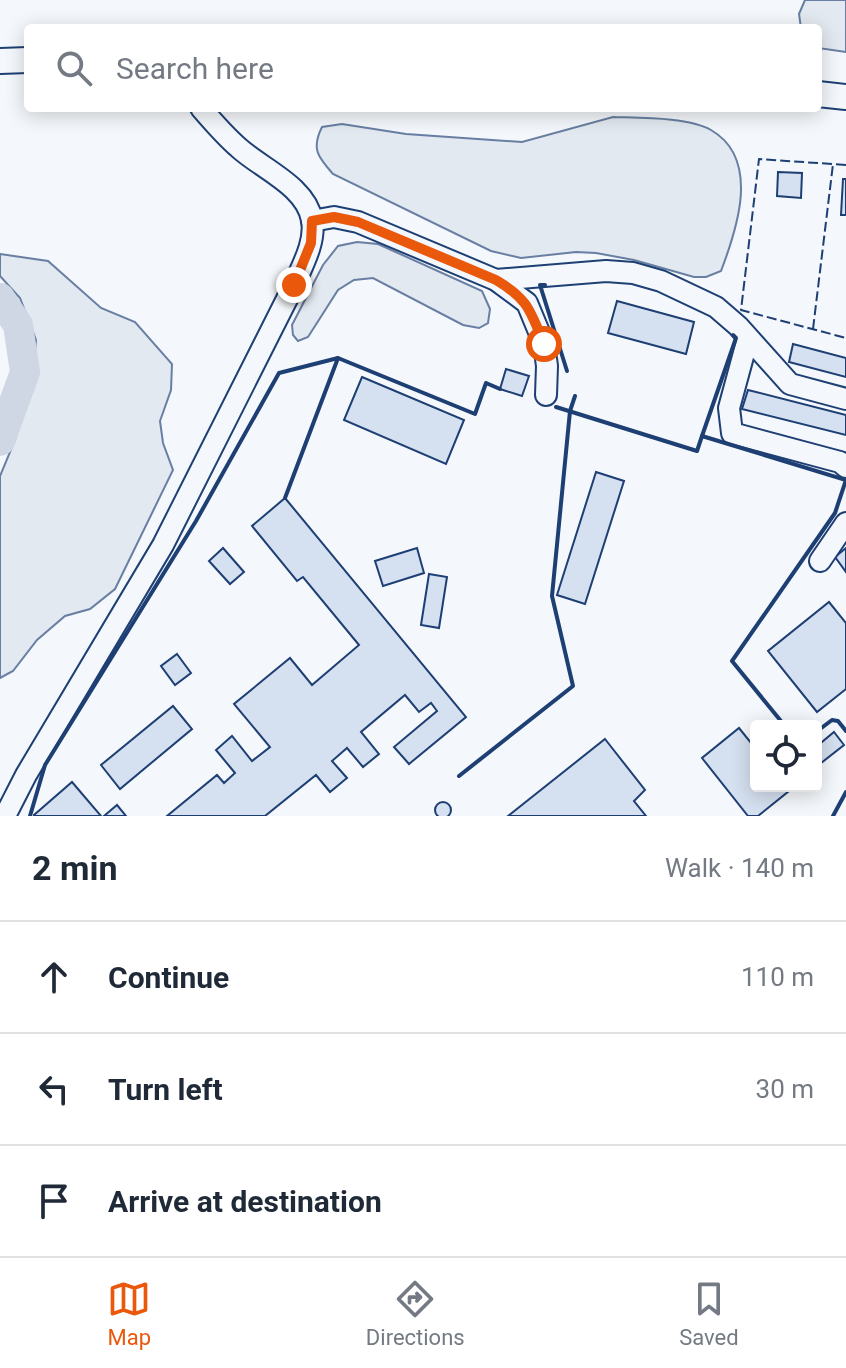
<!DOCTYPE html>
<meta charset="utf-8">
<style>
:root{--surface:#fff;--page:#f6f6f7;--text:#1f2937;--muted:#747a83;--line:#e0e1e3;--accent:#ea580c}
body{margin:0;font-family:Roboto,sans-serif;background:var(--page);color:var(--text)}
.controls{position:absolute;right:24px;bottom:24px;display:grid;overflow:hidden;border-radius:8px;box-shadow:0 4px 20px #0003}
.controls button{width:72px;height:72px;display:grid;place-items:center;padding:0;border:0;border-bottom:2px solid var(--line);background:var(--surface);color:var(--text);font:40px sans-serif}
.stop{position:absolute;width:24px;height:24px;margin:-18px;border:6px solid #ea580c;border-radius:50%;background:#fff}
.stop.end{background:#ea580c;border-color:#fff;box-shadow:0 2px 8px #0008}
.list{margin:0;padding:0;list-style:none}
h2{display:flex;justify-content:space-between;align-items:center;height:104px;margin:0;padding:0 32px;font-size:34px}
h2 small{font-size:26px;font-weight:400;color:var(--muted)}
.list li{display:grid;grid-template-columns:52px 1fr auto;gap:24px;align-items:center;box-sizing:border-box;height:112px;padding:0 32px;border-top:2px solid var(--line)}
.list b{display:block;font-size:30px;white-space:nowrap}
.list em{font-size:26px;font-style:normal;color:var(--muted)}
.icon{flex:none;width:44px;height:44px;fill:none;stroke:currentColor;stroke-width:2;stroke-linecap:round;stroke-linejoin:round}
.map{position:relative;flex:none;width:846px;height:816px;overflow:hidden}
.search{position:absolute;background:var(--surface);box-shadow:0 4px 20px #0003;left:24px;right:24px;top:24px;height:88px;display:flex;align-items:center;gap:20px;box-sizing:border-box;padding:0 28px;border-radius:8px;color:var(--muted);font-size:30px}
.sheet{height:440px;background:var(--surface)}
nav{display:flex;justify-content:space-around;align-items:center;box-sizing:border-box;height:112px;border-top:2px solid var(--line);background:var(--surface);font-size:22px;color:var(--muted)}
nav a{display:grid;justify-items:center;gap:4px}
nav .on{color:var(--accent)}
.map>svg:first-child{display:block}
.green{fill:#e3e9f0;stroke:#687fa3;stroke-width:2}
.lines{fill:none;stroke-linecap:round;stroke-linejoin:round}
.river{stroke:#cfd7e4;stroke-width:30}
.building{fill:#d5e0f0;stroke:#1d3f73;stroke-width:2}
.minor-casing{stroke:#1d3f73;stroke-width:24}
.major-casing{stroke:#1d3f73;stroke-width:28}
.minor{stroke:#f4f7fb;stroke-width:20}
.major{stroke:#f4f7fb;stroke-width:24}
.fence{stroke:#1d3f73;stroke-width:2;stroke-dasharray:10 4;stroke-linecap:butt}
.wall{stroke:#1d3f73;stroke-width:4}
.route{stroke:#ea580c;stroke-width:10}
</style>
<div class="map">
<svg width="846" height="816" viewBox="0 0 846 816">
<rect width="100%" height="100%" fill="#f4f7fb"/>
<!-- green -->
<g class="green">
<polygon points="805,0 846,0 846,52 818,48 818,28 801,28 799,14"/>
<path d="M613,117C639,118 688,117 711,130C761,159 737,229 721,271L706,277H694L634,260L596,253L576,252L521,258L491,251L333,174C318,157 311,149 322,127L342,124L406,134L522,142Z"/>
<polygon points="357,242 378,244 482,291 490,309 488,323 479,328 463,325 373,278 354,280 338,290 308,337 298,341 293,335 292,325 323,265 338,246"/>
<polygon points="0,254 48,261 101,308 135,322 172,364 171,390 160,421 163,443 173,470 115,589 90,609 65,616 37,640 13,671 0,678 0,476 15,440 32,383 36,340 20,298 0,276"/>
</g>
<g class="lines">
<!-- river -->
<polyline class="river" points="0,298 18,325 25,372 0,441"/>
</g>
<!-- building -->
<g class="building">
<polygon points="778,172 802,173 801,198 777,196"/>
<polygon points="843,179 846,179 846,215 841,215"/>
<polygon points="617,301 694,322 686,354 608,333"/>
<polygon points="793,344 846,358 846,377 789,362"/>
<polygon points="506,369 529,376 522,396 500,389"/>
<polygon points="362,377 464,420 446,464 344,420"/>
<polygon points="748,390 846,415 846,435 742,409"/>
<polygon points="596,472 624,481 585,604 557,595"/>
<polygon points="285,498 466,717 409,764 394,747 437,711 431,703 419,712 405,695 361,732 379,754 363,767 347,748 332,761 347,778 330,792 316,775 265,816 167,816 217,775 224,783 235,773 216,750 232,736 252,761 270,747 234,704 290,658 312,685 359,645 303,577 297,581 252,526"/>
<polygon points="223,548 244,572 230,584 209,561"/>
<polygon points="417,548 424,573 383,586 375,561"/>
<polygon points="846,548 846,572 835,557"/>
<polygon points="429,574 447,577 439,628 421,625"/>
<polygon points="829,602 846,623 846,689 817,712 768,651"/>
<polygon points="177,654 191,673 175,685 161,666"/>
<polygon points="173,706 192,729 120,789 101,765"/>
<polygon points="739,728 756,749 756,786 785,786 789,791 758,816 748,816 702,758"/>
<polygon points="834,732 844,745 816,767 816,747"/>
<polygon points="605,739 645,790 634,801 646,816 508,816"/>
<polygon points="72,782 101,816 34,816 34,815"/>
<circle cx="443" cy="810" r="8"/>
<polygon points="117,805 126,816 104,816"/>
</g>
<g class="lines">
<!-- minor casing -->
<g class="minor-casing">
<g id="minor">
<polyline points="312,221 334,217 358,222 496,280 527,303 544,344 547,366 546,395"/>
<polyline points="496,280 606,271 633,273 661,281 716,307 738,326 790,384 846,399"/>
<polyline points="748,338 729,408 732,433 840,462 846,467"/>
<polyline points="820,561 846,523"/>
<path d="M5,816L26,775L163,545L294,285C302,266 316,242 312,220C306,186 262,169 239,148C225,136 213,122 201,108"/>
</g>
</g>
<!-- major casing -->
<g class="major-casing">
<g id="major">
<polyline points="0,61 28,60"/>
<polyline points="818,94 846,97"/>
</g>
</g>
<!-- minor -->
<use href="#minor" class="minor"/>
<!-- major -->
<use href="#major" class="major"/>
<!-- fence -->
<g class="fence">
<polyline points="846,165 759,159 741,310 846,338"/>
<polyline points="813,329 833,164"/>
</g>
<!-- wall -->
<g class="wall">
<polyline points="545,285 540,285 567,371"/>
<polyline points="556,407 697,451 702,436 846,480 835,513 732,661 785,726"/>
<polyline points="702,436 736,338 733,335"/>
<polyline points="285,498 338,358"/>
<polyline points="816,732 832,720 838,721 846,731"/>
<polyline points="459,776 573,686 552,596 570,411 575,396"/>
<polyline points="30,816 45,765 196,521 279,373 338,358 475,414 486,383 500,389"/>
<polyline points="833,816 846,792"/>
</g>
</g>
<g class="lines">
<!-- route -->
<path class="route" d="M294,285L311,243L312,221L334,217L358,222L496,280C528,299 530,310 544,344"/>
</g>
</svg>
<div class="controls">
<button><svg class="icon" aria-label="locate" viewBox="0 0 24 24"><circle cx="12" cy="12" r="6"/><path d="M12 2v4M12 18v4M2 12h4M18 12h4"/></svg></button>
</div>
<div class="stop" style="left:544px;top:344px"></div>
<div class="stop end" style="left:294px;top:285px"></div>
<div class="search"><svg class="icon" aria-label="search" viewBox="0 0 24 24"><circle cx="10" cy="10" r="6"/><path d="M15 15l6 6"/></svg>Search here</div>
</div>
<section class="sheet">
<h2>2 min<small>Walk · 140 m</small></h2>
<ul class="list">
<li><svg class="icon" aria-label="ahead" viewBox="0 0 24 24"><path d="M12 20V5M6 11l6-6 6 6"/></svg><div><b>Continue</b></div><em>110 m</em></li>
<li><svg class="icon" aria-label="left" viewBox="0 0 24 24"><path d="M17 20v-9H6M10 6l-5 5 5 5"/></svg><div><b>Turn left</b></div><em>30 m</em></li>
<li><svg class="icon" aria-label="arrive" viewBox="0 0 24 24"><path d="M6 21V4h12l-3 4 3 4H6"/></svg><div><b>Arrive at destination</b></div></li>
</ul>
</section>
<nav>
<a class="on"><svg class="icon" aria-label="map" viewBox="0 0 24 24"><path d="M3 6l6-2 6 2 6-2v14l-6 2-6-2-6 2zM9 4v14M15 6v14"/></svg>Map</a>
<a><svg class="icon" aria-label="directions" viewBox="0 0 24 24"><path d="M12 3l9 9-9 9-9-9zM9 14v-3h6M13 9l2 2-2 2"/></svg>Directions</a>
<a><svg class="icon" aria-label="saved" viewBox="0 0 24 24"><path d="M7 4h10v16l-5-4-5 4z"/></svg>Saved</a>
</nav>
